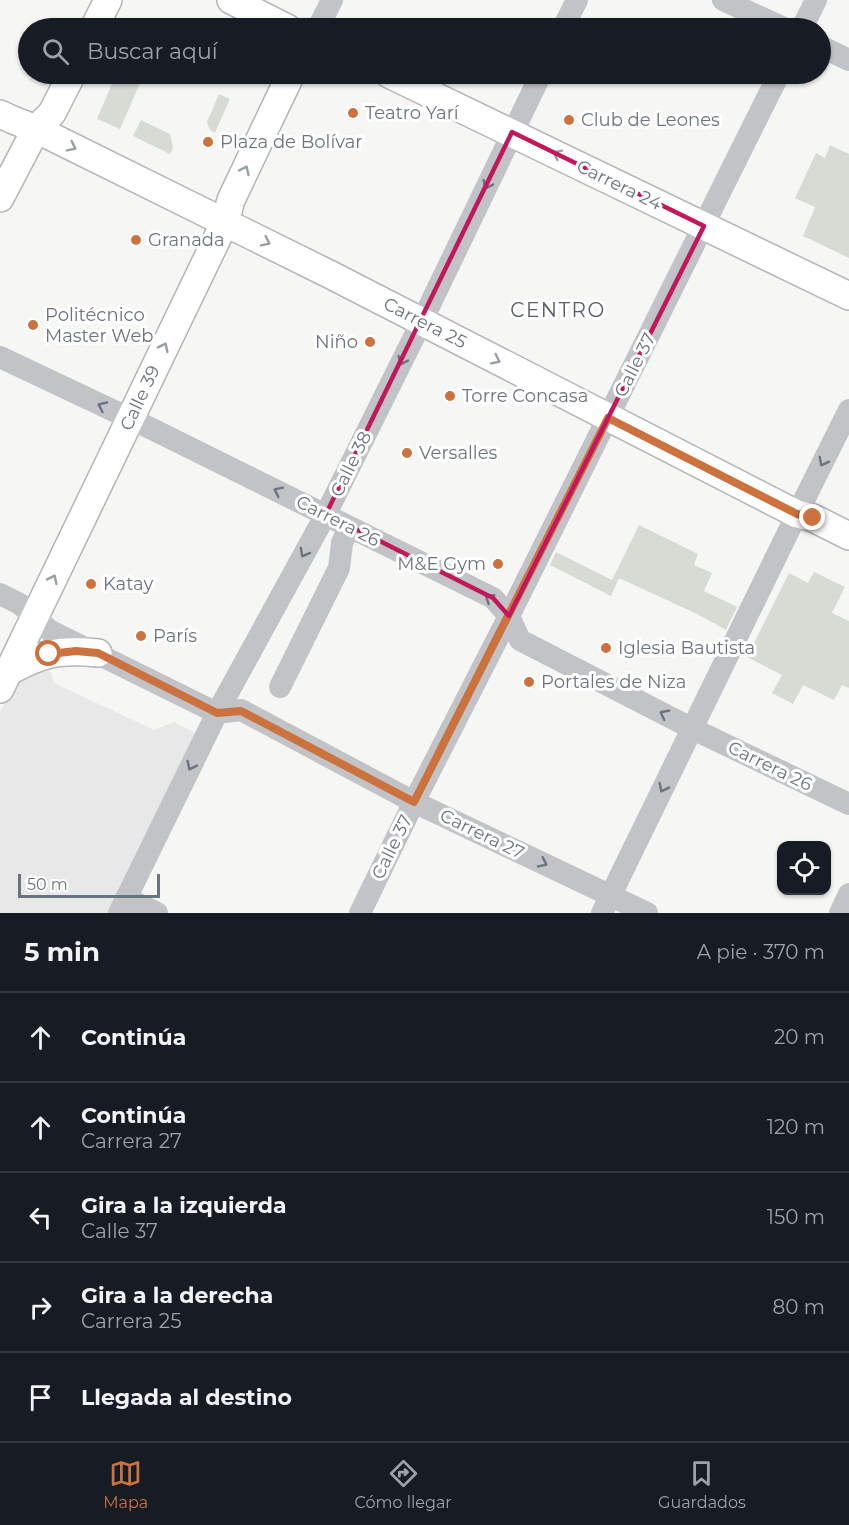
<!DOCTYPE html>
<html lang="es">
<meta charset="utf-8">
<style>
:root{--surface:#171b24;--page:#242831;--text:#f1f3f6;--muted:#9ea1a6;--line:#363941;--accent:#cc723f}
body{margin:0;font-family:Montserrat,sans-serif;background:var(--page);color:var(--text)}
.controls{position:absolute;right:18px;bottom:18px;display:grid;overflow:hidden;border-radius:12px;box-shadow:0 2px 4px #0004}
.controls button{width:54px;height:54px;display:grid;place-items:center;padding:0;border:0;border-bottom:2px solid var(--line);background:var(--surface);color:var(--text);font:30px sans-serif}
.scale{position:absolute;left:18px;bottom:15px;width:142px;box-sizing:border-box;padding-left:6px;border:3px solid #6a7481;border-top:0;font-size:16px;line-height:21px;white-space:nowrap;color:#6a7481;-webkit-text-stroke:4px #fff;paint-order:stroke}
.stop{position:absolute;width:18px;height:18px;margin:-14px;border:4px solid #cc723f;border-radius:50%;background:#fff}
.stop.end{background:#cc723f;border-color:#fff;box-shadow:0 2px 6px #0008}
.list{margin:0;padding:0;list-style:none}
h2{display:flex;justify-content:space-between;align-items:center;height:78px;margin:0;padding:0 24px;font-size:26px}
h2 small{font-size:20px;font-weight:400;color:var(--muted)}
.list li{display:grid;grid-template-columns:39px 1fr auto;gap:18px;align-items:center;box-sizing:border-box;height:90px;padding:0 24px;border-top:2px solid var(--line)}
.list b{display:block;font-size:22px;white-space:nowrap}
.list p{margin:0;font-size:20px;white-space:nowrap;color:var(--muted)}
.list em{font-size:20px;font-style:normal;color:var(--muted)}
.icon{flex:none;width:33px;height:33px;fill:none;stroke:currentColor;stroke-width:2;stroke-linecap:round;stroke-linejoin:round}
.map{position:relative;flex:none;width:849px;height:913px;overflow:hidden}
.search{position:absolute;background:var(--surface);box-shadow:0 2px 4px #0004;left:18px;right:18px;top:18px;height:66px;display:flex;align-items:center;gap:15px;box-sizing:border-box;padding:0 21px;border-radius:33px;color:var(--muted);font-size:22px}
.sheet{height:528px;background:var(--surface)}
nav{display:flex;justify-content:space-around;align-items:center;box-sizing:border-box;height:84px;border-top:2px solid var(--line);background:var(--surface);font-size:16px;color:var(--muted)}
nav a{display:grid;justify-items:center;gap:3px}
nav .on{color:var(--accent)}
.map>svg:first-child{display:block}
.built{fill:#e7e8e7}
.green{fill:#d6dbd4}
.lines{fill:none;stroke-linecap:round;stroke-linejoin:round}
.major-casing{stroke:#b2b5b9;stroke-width:30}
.minor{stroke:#c1c3c7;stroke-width:22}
.major{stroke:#fff;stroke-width:27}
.oneway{stroke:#979ea7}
.oneway2{stroke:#6a7481}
.route{stroke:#cc723f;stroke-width:8}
.marked{fill:none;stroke:#c2185b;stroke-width:4.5;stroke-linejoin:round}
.poi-dot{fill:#cc723f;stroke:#fff;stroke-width:2}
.labels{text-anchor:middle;stroke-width:6;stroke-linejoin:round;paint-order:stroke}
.poi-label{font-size:18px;fill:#6a7481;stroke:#fff;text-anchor:start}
.street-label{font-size:18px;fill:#6a7481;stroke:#fff}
.neighbourhood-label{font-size:20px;letter-spacing:1.5px;fill:#575e67;stroke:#fff}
</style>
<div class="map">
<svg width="849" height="913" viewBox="0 0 849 913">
<rect width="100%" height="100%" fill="#f6f7f4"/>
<!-- built -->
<polygon class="built" points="39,668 51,672 54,683 154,730 174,722 199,735 113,913 0,913 0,712 16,680"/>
<!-- green -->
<g class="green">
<polygon points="116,74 144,74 120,129 97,119"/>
<polygon points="219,94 230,99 215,133 210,130 207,122"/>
<polygon points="141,120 170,134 173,148 170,154 133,136"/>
<polygon points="830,145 849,154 849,258 803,236 815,207 795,198 816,153 825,158"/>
<polygon points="639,525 698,554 694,565 712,573 704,591 737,607 726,630 697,614 619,578 611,596 550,565 556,552 612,580"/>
<polygon points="814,572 845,587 832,613 849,621 849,688 842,685 834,700 803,685 793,704 772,693 782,675 747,657 789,573 808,583"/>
</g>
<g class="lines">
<!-- major casing -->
<g class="major-casing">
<g id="major">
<polyline points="231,0 287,28"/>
<polyline points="94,28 108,0"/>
<polyline points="389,74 849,296"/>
<polyline points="0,114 13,120 36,129 331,275 797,514 813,518 849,536"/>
<polyline points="0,198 36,129 52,113 72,74"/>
<path d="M8,672C42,653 59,649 98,653"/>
<polyline points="0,689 225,222 231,200 291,74"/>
</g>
</g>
<!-- minor -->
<g class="minor">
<polyline points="723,0 784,28"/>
<polyline points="318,28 332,0"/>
<polyline points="563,28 577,0"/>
<polyline points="802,28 816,0"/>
<polyline points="820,46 849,60"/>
<polyline points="0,357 150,428 493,598 509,616 520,640 693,729 849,804"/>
<polyline points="0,594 20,604 49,630 217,713 241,710 414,802 647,913"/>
<polyline points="280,687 339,568 342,543 349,527"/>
<polyline points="126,898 157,913"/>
<polyline points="119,913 217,713 326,514 422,321 541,74"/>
<polyline points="360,913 414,802 509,616 779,74"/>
<polyline points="602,913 797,514 849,410"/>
<polyline points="840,913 849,894"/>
</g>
<!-- major -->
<use href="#major" class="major"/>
</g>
<!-- one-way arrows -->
<defs><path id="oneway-chevron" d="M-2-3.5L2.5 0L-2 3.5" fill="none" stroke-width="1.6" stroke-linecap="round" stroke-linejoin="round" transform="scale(1.5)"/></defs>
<g class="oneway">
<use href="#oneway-chevron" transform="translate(72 147) rotate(26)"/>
<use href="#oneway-chevron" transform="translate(557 154) rotate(-154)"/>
<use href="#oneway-chevron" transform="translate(245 170) rotate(-65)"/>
<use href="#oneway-chevron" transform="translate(266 242) rotate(26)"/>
<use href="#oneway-chevron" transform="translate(164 347) rotate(-64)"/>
<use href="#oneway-chevron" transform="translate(496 360) rotate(27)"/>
<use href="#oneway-chevron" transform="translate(53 579) rotate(-64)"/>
</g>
<g class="oneway2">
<use href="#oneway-chevron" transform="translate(487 185) rotate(116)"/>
<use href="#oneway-chevron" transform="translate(402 361) rotate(116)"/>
<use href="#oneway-chevron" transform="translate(102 406) rotate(-155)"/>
<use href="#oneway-chevron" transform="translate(823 462) rotate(117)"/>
<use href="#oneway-chevron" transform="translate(278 491) rotate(-154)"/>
<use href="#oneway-chevron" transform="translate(304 553) rotate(119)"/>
<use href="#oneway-chevron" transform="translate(489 598) rotate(-147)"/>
<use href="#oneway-chevron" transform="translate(664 714) rotate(-153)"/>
<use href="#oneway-chevron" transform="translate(191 766) rotate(116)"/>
<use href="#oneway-chevron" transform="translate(663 788) rotate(116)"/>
<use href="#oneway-chevron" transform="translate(543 863) rotate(26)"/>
</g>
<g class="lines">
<!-- route -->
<polyline class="route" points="49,654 76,651 98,653 217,713 241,711 414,802 608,418 797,514 813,518"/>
</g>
<!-- marked area -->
<path class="marked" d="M512,132L704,226L509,616L493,598L326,514Z"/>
<!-- markers -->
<g class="poi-dot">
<circle cx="353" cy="113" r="6"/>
<circle cx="569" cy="120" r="6"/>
<circle cx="208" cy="142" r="6"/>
<circle cx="136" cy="240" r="6"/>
<circle cx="33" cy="325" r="6"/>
<circle cx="370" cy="342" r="6"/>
<circle cx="450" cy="396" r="6"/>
<circle cx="407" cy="453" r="6"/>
<circle cx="498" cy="564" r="6"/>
<circle cx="91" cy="584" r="6"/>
<circle cx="141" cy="636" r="6"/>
<circle cx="606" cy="648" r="6"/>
<circle cx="529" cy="682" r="6"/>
</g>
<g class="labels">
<!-- poi labels -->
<g class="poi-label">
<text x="365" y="119">Teatro Yarí</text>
<text x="581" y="126">Club de Leones</text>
<text x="220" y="148">Plaza de Bolívar</text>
<text x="148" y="246">Granada</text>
<text x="45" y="321">Politécnico<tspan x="45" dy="21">Master Web</tspan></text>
<text x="358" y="348" text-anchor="end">Niño</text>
<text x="462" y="402">Torre Concasa</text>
<text x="419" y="459">Versalles</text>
<text x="486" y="570" text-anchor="end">M&amp;E Gym</text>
<text x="103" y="590">Katay</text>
<text x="153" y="642">París</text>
<text x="618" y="654">Iglesia Bautista</text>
<text x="541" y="688">Portales de Niza</text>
</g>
<!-- street labels -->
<g class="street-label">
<text transform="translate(619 185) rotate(26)" y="6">Carrera 24</text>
<text transform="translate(425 323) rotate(27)" y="6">Carrera 25</text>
<text transform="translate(635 365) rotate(-63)" y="6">Calle 37</text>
<text transform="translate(140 398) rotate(-65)" y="6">Calle 39</text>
<text transform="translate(351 464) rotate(-64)" y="6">Calle 38</text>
<text transform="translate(338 521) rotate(27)" y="6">Carrera 26</text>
<text transform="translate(770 766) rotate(26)" y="6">Carrera 26</text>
<text transform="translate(482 834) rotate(26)" y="6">Carrera 27</text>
<text transform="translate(392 847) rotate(-64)" y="6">Calle 37</text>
</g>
<!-- neighbourhood labels -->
<g class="neighbourhood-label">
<text x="558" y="317">CENTRO</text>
</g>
</g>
</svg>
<div class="controls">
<button><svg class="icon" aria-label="locate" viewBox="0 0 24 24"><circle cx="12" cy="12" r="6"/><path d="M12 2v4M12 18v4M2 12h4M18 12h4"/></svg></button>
</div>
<div class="scale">50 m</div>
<div class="stop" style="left:49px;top:654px"></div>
<div class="stop end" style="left:813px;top:518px"></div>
<div class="search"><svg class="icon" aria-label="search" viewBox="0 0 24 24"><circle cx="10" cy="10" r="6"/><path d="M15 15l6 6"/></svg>Buscar aquí</div>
</div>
<section class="sheet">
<h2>5 min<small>A pie · 370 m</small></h2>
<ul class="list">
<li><svg class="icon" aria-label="ahead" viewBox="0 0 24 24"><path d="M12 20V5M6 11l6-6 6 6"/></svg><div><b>Continúa</b></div><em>20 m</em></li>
<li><svg class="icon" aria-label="ahead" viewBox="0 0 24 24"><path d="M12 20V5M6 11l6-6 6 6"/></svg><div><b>Continúa</b><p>Carrera 27</p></div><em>120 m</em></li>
<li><svg class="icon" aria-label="left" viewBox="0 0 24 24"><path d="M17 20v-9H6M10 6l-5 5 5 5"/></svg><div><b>Gira a la izquierda</b><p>Calle 37</p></div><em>150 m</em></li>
<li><svg class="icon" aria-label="right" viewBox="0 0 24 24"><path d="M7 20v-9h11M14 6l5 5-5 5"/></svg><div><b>Gira a la derecha</b><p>Carrera 25</p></div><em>80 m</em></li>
<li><svg class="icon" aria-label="arrive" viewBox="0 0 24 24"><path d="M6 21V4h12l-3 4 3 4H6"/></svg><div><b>Llegada al destino</b></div></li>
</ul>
</section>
<nav>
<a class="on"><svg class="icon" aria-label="map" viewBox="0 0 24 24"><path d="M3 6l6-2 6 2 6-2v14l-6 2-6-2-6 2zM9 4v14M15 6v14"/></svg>Mapa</a>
<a><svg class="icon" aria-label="directions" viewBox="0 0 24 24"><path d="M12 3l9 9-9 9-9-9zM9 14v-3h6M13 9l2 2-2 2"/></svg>Cómo llegar</a>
<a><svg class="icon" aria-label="saved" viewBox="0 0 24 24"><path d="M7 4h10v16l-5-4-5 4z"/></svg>Guardados</a>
</nav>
